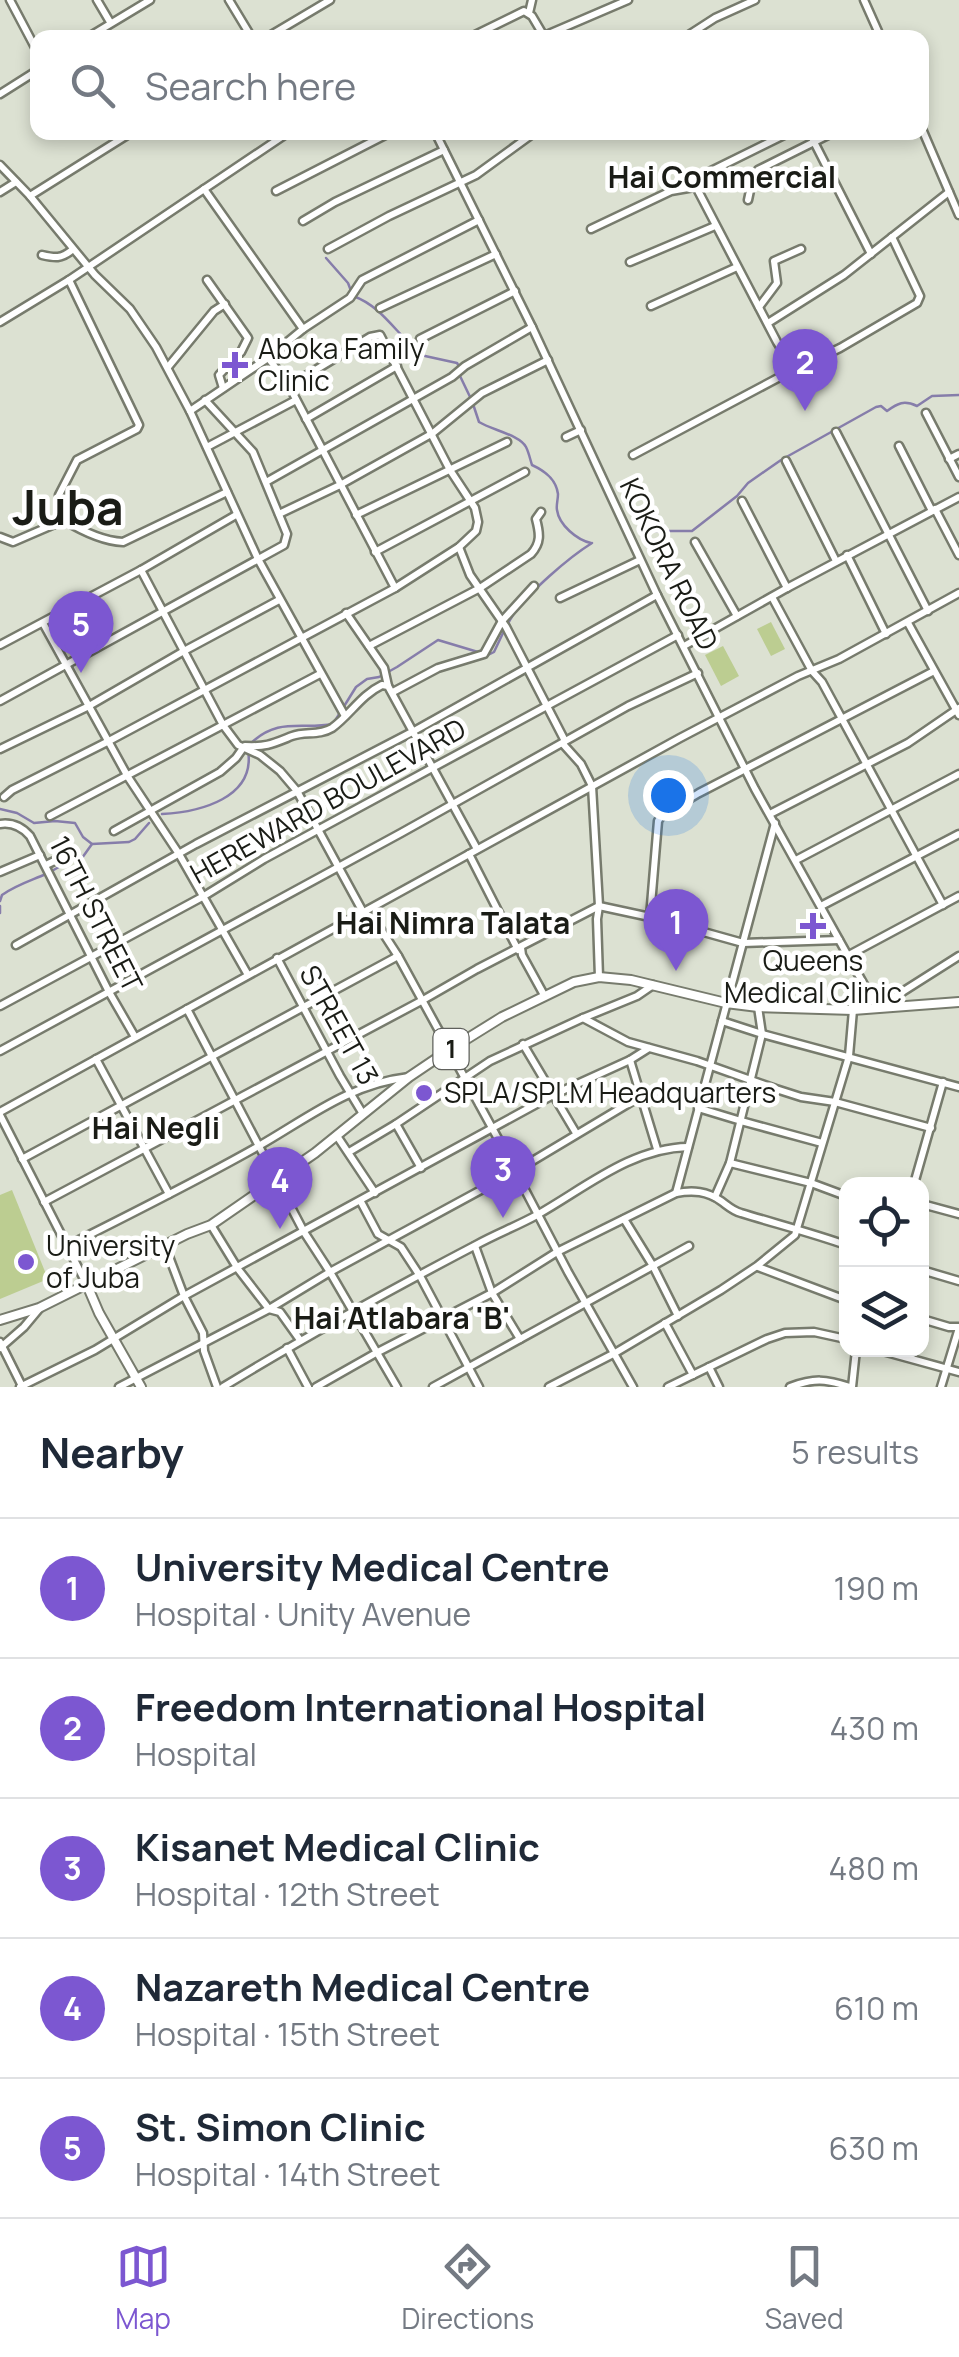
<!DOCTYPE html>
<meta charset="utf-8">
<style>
:root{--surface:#fff;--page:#f6f6f7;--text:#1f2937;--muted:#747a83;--line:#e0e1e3;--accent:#7c57d1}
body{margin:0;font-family:Manrope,sans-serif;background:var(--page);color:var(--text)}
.controls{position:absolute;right:30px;bottom:30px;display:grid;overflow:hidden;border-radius:20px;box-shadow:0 5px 15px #0003}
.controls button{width:90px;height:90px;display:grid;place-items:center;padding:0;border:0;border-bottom:2px solid var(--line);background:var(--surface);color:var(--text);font:50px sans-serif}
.you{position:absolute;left:668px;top:795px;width:35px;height:35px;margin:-25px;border:8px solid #fff;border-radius:50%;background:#1a73e8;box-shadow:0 0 0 15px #1a73e833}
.badge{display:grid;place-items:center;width:65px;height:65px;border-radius:50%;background:var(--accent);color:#fff;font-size:32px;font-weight:700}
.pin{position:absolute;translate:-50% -82px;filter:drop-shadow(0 2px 5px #0008)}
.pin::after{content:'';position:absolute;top:52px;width:35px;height:30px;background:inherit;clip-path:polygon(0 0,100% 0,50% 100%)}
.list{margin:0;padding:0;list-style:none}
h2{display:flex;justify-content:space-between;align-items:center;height:130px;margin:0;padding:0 40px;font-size:42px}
h2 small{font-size:32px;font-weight:400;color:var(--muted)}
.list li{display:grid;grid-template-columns:65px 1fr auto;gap:30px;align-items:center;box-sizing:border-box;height:140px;padding:0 40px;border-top:2px solid var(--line)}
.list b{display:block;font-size:38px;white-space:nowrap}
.list p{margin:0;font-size:32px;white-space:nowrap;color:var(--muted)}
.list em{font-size:32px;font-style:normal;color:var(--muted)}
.icon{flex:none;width:55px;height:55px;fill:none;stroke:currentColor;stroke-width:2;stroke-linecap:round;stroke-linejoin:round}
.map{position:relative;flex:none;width:959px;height:1387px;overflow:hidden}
.search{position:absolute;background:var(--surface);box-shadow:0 5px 15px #0003;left:30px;right:30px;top:30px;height:110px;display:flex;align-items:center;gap:25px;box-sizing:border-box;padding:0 35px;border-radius:20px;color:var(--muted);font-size:38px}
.sheet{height:830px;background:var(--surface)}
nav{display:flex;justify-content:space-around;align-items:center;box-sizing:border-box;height:140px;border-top:2px solid var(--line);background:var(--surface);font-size:28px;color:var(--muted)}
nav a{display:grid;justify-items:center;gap:5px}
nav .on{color:var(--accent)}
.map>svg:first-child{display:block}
.green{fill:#bccd91}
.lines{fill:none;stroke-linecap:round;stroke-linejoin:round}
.stream{stroke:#867daa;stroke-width:2.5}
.minor-casing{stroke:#777b6d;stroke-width:11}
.major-casing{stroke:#777b6d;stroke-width:12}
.minor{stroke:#fff;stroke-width:6}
.major{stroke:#fff;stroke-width:8}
.poi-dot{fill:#7c57d1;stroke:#fff;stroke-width:4}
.labels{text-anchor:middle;stroke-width:9;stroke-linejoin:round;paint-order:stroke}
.shield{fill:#fff;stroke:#5f605c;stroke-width:2.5}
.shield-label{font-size:25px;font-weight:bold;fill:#1a1c16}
.poi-label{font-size:28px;fill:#1a1c16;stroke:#fff;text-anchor:start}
.street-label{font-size:28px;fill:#1a1c16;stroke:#fff}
.neighbourhood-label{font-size:30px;font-weight:bold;fill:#1a1c16;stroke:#fff}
.town-label{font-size:48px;font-weight:bold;fill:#1a1c16;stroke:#fff}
</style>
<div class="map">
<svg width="959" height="1387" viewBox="0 0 959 1387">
<rect width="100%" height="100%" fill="#dce1d2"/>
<!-- green -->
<g class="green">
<polygon points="771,622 785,649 771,656 757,629"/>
<polygon points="723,646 739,676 721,686 705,655"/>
<polygon points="12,1190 48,1279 0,1299 0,1195"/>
</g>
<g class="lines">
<!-- stream -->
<g class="stream">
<path d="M326,258L348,283L353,296C382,306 397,335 421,354"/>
<polyline points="425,356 457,363 460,368"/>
<path d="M460,376L472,401L479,422C492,430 520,435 526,447C529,453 530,459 532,465C545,471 556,479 558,494C558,500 556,505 557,510C559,525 577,540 591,543"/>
<path d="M646,531H692L737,496L748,483L781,460L876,407L881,406L887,411C898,403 904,400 917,406L932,396L959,395"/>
<path d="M251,743C279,717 301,730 333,724L356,687L367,679L379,677L397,667L438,640L488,655L494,652C500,640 505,627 513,615C529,592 568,558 592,543"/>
<polyline points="0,809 17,813 34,823 55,821 75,823 83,837 92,844 129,842 135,839 149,823"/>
<path d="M162,814C200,812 256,798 248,750"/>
<path d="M0,901L2,895C16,885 30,881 46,874C61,867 63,862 82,858L92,844"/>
<polyline points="0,906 0,913"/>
</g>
<!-- minor casing -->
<g class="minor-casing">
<g id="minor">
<polyline points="10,0 38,53"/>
<polyline points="97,0 110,22"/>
<polyline points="229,0 252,38"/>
<polyline points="864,0 881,38"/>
<polyline points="529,13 532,0"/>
<polyline points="544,36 628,0"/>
<polyline points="87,38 150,0"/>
<polyline points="266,38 330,0"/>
<polyline points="469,38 524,11 532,16 545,38"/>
<polyline points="684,38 715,18 755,0"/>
<polyline points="0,94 38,70"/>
<polyline points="922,129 959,215"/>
<polyline points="435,132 532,327 657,595 755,789 877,1008 959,956"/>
<polyline points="809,132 871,254"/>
<polyline points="0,165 30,196 95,275 130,309 156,347 190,411 258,559 345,716"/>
<polyline points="204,189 303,329"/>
<polyline points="276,191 391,132"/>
<polyline points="0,192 16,182"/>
<polyline points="30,196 132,132"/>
<polyline points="748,200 752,181 758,170 834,132"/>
<polyline points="303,221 335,202 444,150"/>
<polyline points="591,229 671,191 694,187"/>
<polyline points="328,249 389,216 476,175 535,132"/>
<path d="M42,255C55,258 61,259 72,250"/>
<polyline points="630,262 715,226"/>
<polyline points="207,280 248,338 241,352 219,375 223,388"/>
<polyline points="651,306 737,267"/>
<polyline points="759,307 777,283 774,261 801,249"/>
<polyline points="380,308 496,254"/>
<polyline points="0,322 69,280 289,132"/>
<polyline points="768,323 844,275 949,192"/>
<polyline points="420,339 515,291"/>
<polyline points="268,358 287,382 395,588"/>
<polyline points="168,367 214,311 225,304"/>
<polyline points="794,370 840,348 917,303 920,296 892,237"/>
<polyline points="190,411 268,358 303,329 350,298 362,280 479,220"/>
<polyline points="926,413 959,477"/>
<polyline points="306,419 397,366"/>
<polyline points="836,432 928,611"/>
<polyline points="566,437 581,430"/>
<polyline points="899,446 932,511"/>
<polyline points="207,447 296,400"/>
<polyline points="633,455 791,371 793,368 777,342 694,183 699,177 790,132"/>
<polyline points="949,459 959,454"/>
<polyline points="786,461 836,561"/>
<polyline points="266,482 452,377 465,366 532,327"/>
<polyline points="742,501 787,588"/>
<polyline points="935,509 959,555"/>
<polyline points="279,514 340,485 433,433 482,393 548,360"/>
<polyline points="356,515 507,442"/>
<polyline points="64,520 59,510 59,495 77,460 137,429 139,425 69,280"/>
<path d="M0,537L13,542L64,520C82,531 103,541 123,542L227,492"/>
<polyline points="695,542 737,616"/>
<polyline points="459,547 470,575 506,627 565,741"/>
<polyline points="375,552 525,472"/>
<polyline points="847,555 886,634"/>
<polyline points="141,570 223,725 238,745 260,755 280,771 297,791 363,912 376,922 398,956 502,1146 568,1272 633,1387"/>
<polyline points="772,597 812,671 822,682 943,905"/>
<polyline points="560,598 640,560"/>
<polyline points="346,613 384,668 388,686"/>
<polyline points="43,623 128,777 179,854 248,975"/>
<polyline points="908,623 959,715"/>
<polyline points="0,645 141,570 236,515"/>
<path d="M369,646L480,588L531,554C541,543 540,534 536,519L541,512"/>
<polyline points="684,646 787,588 959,497"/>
<polyline points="393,692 438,668 484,654 502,621 534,586"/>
<polyline points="0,701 284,545 287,534 253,452 205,400"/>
<polyline points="563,744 581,764 592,786 599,906 597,919 599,977"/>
<path d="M245,746C267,747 272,744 292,736C305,731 319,736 332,728C350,715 361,695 382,685L388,686L477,849"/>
<polyline points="0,749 89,706 184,651 279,600"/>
<polyline points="4,797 12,790 109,741 395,588 459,547 476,531 478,522 475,508 450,470 380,335 370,337 289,386"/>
<polyline points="770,814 908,743 959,708"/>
<polyline points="50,816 320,674"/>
<path d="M0,824C13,822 22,827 30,836L109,992L135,1037"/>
<polyline points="114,831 220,772 236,758 243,748"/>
<polyline points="469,854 518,950"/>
<polyline points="796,860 959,774"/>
<polyline points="46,865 73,852"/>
<polyline points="0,872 40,855"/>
<polyline points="821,906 959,834"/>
<polyline points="650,917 658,821 662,815 699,793 934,671"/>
<polyline points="16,945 196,844 414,731 657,595"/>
<polyline points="521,948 522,955 544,995"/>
<polyline points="849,955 959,896"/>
<polyline points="277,958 340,1076 363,1114"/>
<polyline points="0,1006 204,896 264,859 678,635"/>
<polyline points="187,1009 304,1232 330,1272 397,1387"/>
<polyline points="583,1018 628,1042 697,1061 776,1089 801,1097 835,1102 931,1128"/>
<polyline points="722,1021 762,1034 959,1087"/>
<polyline points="523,1044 576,1133"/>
<polyline points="0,1051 401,833 628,706 698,673"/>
<polyline points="96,1059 169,1194"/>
<polyline points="630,1060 657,1149"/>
<polyline points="698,1108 741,1121 822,1143"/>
<polyline points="0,1112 680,738 798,676 839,659 959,593"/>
<polyline points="0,1115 87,1285"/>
<polyline points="396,1124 421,1168"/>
<polyline points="337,1136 375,1193"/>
<polyline points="349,1152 396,1124 490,1061 583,1018 637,996 653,985"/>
<polyline points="22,1159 398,956"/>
<polyline points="730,1163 811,1183 846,1196"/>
<polyline points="914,1184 943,1082"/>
<polyline points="676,1193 775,823"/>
<polyline points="715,1197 730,1163 762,1034 758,1007"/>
<polyline points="44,1202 423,1000 477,969 599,906 650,917 743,943 839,940"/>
<polyline points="361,1202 378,1234 401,1247 420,1276 479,1387"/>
<polyline points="922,1204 959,1214"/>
<polyline points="624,1219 653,1266 678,1316"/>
<polyline points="211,1225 238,1269 269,1309 280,1312 300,1340"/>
<path d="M67,1246C131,1214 195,1182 257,1147C308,1118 349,1084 409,1077"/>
<polyline points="165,1246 184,1296 203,1333 204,1351 217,1387"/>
<polyline points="475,1246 492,1293 520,1339"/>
<polyline points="758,1267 846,1300"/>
<polyline points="922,1270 959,1281"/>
<polyline points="922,1319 949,1327 959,1327"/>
<polyline points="665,1323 693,1375"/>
<polyline points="0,1342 22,1386"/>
<polyline points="0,1348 24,1327 39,1309"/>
<polyline points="287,1348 308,1387"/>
<polyline points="879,1350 959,1372"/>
<polyline points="709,1367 719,1387"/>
<polyline points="20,1387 95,1350 184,1296 553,1095 630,1060 649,1048"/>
<polyline points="119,1387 269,1309 330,1272 514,1172 641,1096"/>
<path d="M223,1387C305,1337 390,1290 476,1245C496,1234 517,1226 537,1215C585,1188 631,1148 688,1147"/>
<path d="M316,1387L376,1353L492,1293L557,1252L676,1193C693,1190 707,1191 721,1201C728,1206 733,1211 741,1213C777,1224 812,1233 846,1245"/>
<polyline points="433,1387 689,1246"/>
<polyline points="549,1387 615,1353 721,1290 757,1266 795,1235 849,1056 853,1010"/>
<polyline points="668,1387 767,1339 785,1333 814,1332 846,1339"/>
<path d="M790,1387C814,1378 826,1379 850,1387"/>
<polyline points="852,1387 856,1350"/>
<polyline points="941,1387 959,1328"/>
</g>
</g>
<!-- major casing -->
<g class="major-casing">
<g id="major">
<polyline points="87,1285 99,1313 141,1387"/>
<polyline points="0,1320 39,1308 187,1234 211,1225 315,1153 409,1077 449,1050 502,1017 574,982 599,977 631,980 726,1003 758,1007 853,1010 959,1002"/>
</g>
</g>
<!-- minor -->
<use href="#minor" class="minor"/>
<!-- major -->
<use href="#major" class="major"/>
</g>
<!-- markers -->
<g class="poi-dot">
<path d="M230 350h10v10h10v10h-10v10h-10v-10h-10v-10h10z"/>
<path d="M808 911h10v10h10v10h-10v10h-10v-10h-10v-10h10z"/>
<circle cx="424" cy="1093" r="10"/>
<circle cx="26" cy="1262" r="10"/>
</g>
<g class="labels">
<!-- shield labels -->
<rect class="shield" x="433.5" y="1029" width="35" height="40" rx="8"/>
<g class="shield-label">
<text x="451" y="1058">1</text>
</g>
<!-- poi labels -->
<g class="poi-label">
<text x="258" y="359">Aboka Family<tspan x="258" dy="32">Clinic</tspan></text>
<text x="813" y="971" text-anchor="middle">Queens<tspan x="813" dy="32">Medical Clinic</tspan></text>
<text x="444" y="1103">SPLA/SPLM Headquarters</text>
<text x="46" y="1256">University<tspan x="46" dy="32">of Juba</tspan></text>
</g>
<!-- street labels -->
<g class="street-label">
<text transform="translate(669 564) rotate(64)" y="10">KOKORA ROAD</text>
<text transform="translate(328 801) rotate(-29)" y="10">HEREWARD BOULEVARD</text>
<text transform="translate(96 914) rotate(63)" y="10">16TH STREET</text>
<text transform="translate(339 1025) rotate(61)" y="10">STREET 13</text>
</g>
<!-- neighbourhood labels -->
<g class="neighbourhood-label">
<text x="722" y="188">Hai Commercial</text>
<text x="453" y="934">Hai Nimra Talata</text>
<text x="156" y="1139">Hai Negli</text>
<text x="402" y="1329">Hai Atlabara 'B'</text>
</g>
<!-- town labels -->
<g class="town-label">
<text x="68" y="525">Juba</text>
</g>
</g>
</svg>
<div class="controls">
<button><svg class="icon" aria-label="locate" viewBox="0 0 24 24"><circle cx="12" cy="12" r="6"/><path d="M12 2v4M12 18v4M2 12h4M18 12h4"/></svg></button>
<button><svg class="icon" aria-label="layers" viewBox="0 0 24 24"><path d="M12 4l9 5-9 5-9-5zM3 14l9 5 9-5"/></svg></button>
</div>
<div class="you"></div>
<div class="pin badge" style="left:676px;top:971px">1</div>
<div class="pin badge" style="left:805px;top:411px">2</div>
<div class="pin badge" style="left:503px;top:1218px">3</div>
<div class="pin badge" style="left:280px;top:1229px">4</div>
<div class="pin badge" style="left:81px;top:673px">5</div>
<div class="search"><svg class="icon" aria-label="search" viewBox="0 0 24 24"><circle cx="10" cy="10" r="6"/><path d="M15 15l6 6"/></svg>Search here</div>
</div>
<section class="sheet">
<h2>Nearby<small>5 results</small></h2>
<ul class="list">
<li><span class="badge">1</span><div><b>University Medical Centre</b><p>Hospital · Unity Avenue</p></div><em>190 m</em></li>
<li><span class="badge">2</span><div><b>Freedom International Hospital</b><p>Hospital</p></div><em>430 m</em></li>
<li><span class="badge">3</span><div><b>Kisanet Medical Clinic</b><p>Hospital · 12th Street</p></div><em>480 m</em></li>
<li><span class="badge">4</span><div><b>Nazareth Medical Centre</b><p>Hospital · 15th Street</p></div><em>610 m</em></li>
<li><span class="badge">5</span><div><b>St. Simon Clinic</b><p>Hospital · 14th Street</p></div><em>630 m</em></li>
</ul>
</section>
<nav>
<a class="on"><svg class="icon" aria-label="map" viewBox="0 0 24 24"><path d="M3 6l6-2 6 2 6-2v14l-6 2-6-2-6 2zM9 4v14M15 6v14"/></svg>Map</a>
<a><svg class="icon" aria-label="directions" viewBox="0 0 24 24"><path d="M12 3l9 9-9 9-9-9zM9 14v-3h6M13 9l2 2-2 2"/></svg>Directions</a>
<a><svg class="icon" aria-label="saved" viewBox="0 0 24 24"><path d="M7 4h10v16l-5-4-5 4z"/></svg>Saved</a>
</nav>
